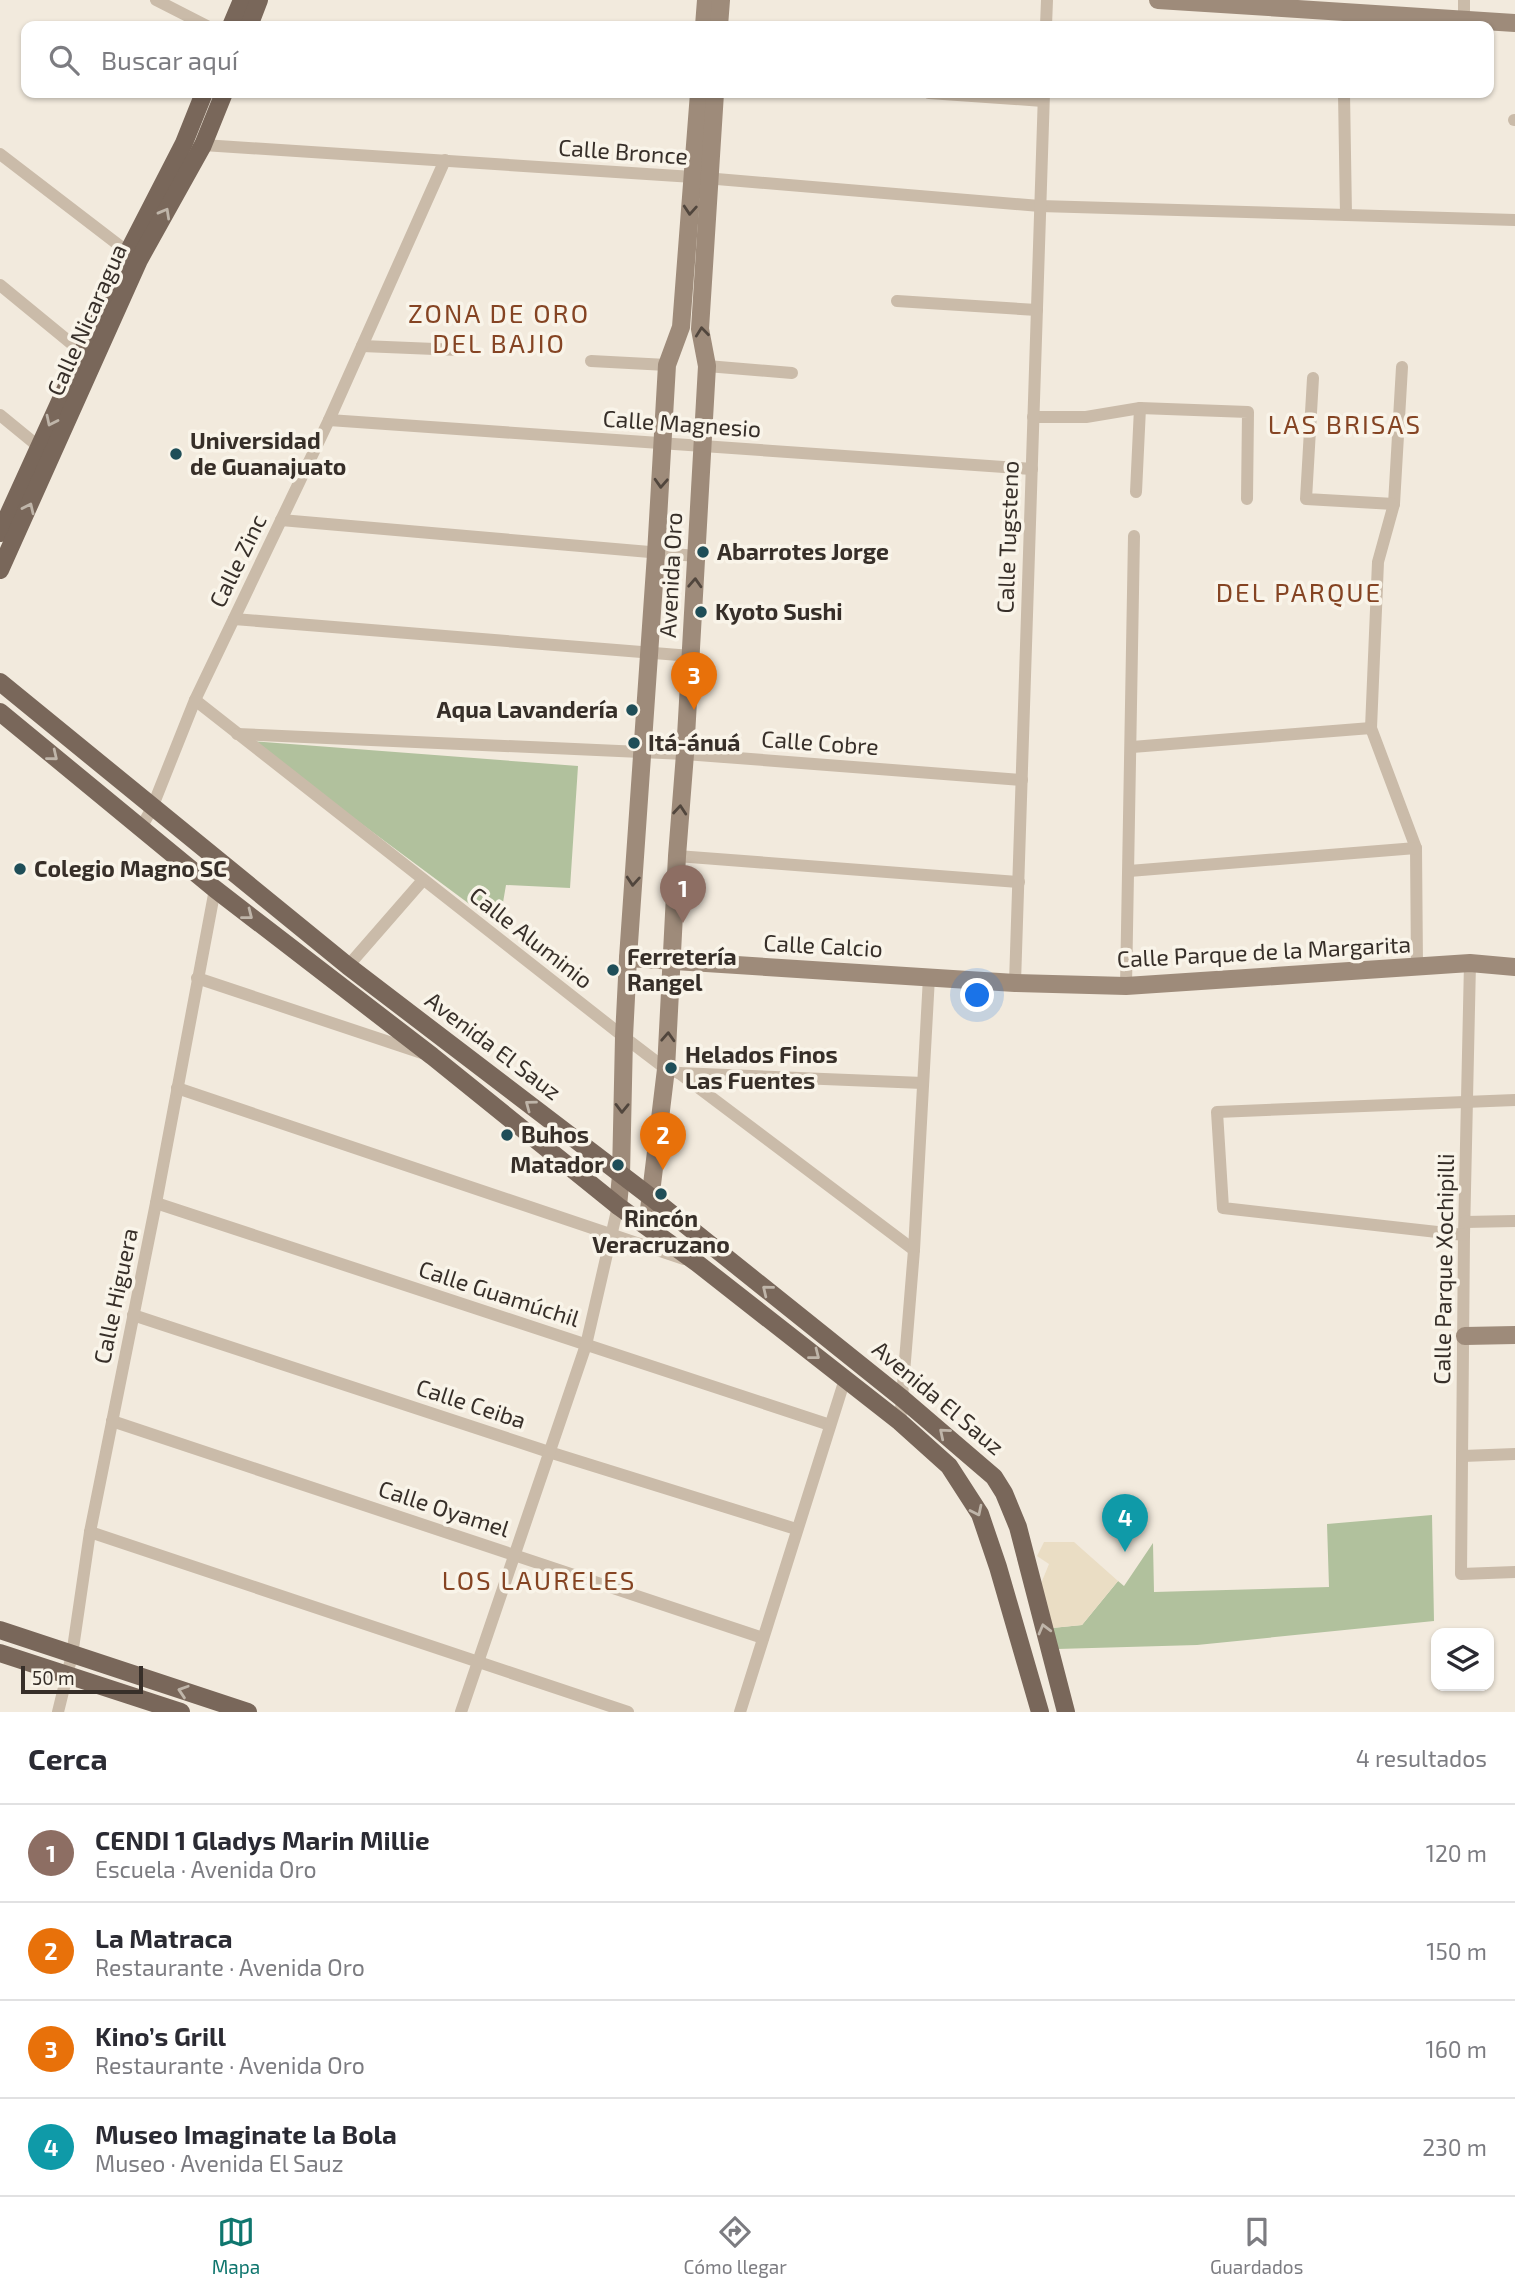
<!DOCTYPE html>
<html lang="es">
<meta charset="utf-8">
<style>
:root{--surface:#fff;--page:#f7f7f7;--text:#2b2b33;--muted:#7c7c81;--line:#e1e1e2;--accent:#0f766e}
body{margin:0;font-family:"Exo 2",sans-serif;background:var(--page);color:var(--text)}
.controls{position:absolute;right:21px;bottom:21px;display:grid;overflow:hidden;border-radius:14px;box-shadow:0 2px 5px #0004}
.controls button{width:63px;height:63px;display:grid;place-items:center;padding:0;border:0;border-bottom:2px solid var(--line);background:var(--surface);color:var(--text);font:35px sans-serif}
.scale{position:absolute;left:21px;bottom:18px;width:122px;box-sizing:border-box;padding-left:7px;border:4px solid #372f29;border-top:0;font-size:19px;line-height:24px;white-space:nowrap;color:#372f29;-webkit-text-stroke:5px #f9f4e9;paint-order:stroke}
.you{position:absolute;left:978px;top:996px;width:24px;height:24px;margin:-18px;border:5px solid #fff;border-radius:50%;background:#1a73e8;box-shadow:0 0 0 10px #1a73e833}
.badge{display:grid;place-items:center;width:46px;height:46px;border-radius:50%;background:var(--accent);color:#fff;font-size:23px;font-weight:700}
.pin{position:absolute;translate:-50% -58px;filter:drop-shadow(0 2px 4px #0008)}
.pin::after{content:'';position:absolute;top:37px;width:24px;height:21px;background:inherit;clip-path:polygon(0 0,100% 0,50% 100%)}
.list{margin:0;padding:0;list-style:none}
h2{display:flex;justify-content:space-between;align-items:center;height:91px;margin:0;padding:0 28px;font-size:30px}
h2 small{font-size:23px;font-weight:400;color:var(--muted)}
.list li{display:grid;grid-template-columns:46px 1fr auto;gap:21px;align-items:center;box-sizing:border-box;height:98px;padding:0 28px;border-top:2px solid var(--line)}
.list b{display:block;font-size:26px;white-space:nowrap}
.list p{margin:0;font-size:23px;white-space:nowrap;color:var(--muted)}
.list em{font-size:23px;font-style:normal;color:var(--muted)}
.icon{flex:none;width:38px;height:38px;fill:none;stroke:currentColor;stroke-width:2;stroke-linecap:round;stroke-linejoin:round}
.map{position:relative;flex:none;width:1515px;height:1712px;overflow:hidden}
.search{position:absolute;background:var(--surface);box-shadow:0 2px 5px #0004;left:21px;right:21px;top:21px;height:77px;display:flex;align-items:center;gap:18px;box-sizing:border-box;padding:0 24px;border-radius:14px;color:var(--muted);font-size:26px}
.sheet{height:483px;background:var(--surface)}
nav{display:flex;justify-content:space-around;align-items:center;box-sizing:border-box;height:98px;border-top:2px solid var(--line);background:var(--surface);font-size:19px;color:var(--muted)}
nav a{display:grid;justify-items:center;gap:4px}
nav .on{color:var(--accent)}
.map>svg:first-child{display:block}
.green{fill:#b1c19d}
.plaza{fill:#eaddc4}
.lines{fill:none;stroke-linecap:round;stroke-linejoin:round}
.street{stroke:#cabba9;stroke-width:12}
.secondary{stroke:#9e8b7a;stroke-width:18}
.primary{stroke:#79675a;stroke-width:18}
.oneway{stroke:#51463d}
.oneway2{stroke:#bfb5a9}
.poi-dot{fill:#1f4e58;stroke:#f9f4e9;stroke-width:2.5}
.labels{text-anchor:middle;stroke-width:7;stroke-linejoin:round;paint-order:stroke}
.street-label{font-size:23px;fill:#372f29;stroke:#f9f4e9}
.poi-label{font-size:23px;font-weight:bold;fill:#372f29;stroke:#f9f4e9;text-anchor:start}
.quarter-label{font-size:26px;letter-spacing:2px;fill:#854423;stroke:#f9f4e9}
</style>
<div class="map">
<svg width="1515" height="1712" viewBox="0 0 1515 1712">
<rect width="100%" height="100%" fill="#f2eadd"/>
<!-- green -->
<g class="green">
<polygon points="250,741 578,766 570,888 506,885 499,926"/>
<polygon points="1432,1515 1434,1621 1197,1645 1057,1649 1052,1628 1082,1625 1118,1581 1124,1586 1153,1543 1154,1592 1329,1587 1327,1524"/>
</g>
<!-- plaza -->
<polygon class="plaza" points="1044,1542 1074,1542 1118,1581 1082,1625 1052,1628 1040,1586 1049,1564 1037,1556"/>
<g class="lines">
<!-- street -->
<g class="street">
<polyline points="156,0 207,26"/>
<polyline points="1464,20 1464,0"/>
<polyline points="1046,26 1047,0"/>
<polyline points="929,93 1043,101"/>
<polyline points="1344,93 1346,215"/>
<polyline points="1514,120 1515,120"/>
<polyline points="203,145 693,177 1040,206 1515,220"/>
<polyline points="0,154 133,256"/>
<polyline points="0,285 89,358"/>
<polyline points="897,301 1037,310"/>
<polyline points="362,346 459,350"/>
<polyline points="591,361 667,365"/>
<polyline points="707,366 792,373"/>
<polyline points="1402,367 1394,504 1378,562 1371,728 1416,848 1417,967"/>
<polyline points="1313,378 1306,499 1394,504"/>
<polyline points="0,415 44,451"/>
<polyline points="1033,417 1086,417 1140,408 1248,412 1247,499"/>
<polyline points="329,420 1032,469"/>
<polyline points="1136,492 1140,408"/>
<polyline points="281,520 696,556"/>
<polyline points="234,619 691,656"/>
<polyline points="195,700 624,1037 666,1069 679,1073 914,1250"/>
<polyline points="237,734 685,754 1022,780"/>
<polyline points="1132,747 1371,728"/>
<polyline points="141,828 152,808 195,700 329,420 445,160"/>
<polyline points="677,856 1019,882"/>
<polyline points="1129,871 1416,848"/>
<polyline points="1470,963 1464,1235 1461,1574 1515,1572"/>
<polyline points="348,966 423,880"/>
<polyline points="197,978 422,1053"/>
<polyline points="1015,983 1044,93"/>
<polyline points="1126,986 1134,536"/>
<polyline points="679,1073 923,1083"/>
<polyline points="177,1088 684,1259"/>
<polyline points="156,1203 830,1425"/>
<polyline points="1465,1222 1515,1221"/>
<polyline points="1464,1235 1223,1208 1217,1112 1515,1100"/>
<polyline points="133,1315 549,1452 796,1529"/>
<polyline points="112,1421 763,1638"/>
<polyline points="900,1422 914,1250 929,977"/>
<polyline points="1463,1456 1515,1454"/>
<polyline points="90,1532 628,1712"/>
<polyline points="58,1712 72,1655 90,1532 156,1203 215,889"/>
<polyline points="461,1712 586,1345 618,1206"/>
<polyline points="740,1712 845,1379"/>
</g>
<!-- secondary -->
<g class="secondary">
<polyline points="1158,0 1515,23"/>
<polyline points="704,26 706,0"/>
<polyline points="719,26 721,0"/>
<polyline points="628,958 1015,983 1126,986 1470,963 1515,967"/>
<polyline points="618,1206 621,1175 624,1037 628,958 656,554 667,365 681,327 699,93"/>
<polyline points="647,1226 666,1069 677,856 685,754 707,366 700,329 715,93"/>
<polyline points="1465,1336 1515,1335"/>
</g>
<!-- primary -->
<g class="primary">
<polyline points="231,26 242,0"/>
<polyline points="249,26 259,0"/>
<polyline points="0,533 128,252 184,143 204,93"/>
<polyline points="0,570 139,260 203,145 224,93"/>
<polyline points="0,682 348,966 652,1198 903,1399 994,1477 1004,1493 1018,1527 1066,1712"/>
<polyline points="0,712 215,889 432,1056 618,1206 697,1263 900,1422 949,1466 980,1514 998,1567 1040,1712"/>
<polyline points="0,1630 248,1712"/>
<polyline points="0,1653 181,1712"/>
</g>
</g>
<!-- one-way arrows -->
<defs><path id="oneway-chevron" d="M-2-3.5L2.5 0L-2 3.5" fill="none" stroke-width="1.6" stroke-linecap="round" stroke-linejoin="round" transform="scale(1.75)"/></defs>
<g class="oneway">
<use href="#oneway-chevron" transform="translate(690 210) rotate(94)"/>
<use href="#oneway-chevron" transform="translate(702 332) rotate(-96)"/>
<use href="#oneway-chevron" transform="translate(661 483) rotate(93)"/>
<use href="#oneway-chevron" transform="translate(695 583) rotate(-87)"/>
<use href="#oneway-chevron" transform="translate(680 810) rotate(-85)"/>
<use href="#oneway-chevron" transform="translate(633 881) rotate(94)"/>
<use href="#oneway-chevron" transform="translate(668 1037) rotate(-87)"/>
<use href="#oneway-chevron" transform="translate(622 1108) rotate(91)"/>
</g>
<g class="oneway2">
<use href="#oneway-chevron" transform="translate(165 213) rotate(-61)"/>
<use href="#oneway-chevron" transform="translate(51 421) rotate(116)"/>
<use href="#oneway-chevron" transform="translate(29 508) rotate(-65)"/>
<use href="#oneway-chevron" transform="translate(53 756) rotate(39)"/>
<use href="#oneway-chevron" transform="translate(248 915) rotate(38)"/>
<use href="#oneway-chevron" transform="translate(530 1105) rotate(-143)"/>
<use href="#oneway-chevron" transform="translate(767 1290) rotate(-141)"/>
<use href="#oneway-chevron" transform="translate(815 1355) rotate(38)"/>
<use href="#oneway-chevron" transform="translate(944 1433) rotate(-140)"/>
<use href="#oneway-chevron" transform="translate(977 1511) rotate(64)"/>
<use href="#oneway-chevron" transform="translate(1044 1629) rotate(-105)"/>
<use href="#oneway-chevron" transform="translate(183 1691) rotate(-162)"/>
</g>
<!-- markers -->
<g class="poi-dot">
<circle cx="176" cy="454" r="7"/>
<circle cx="703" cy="552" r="7"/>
<circle cx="701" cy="612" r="7"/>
<circle cx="632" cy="710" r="7"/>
<circle cx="634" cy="743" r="7"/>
<circle cx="20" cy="869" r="7"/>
<circle cx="613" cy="970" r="7"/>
<circle cx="671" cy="1068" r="7"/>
<circle cx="507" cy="1135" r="7"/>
<circle cx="618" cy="1165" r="7"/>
<circle cx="661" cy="1194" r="7"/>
</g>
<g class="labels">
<!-- street labels -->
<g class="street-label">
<text transform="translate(623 152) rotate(4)" y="8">Calle Bronce</text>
<text transform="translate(87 320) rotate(-66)" y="8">Calle Nicaragua</text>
<text transform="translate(682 424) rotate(4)" y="8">Calle Magnesio</text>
<text transform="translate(1008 537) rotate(-88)" y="8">Calle Tugsteno</text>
<text transform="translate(238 561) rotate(-64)" y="8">Calle Zinc</text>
<text transform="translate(671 575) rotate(-87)" y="8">Avenida Oro</text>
<text transform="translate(820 743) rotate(4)" y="8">Calle Cobre</text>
<text transform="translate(531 938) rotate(38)" y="8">Calle Aluminio</text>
<text transform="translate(823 946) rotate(3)" y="8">Calle Calcio</text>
<text transform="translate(1264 952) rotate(-3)" y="8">Calle Parque de la Margarita</text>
<text transform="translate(493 1046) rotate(37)" y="8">Avenida El Sauz</text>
<text transform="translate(1444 1269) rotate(-89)" y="8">Calle Parque Xochipilli</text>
<text transform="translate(499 1294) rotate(18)" y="8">Calle Guamúchil</text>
<text transform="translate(116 1296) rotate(-78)" y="8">Calle Higuera</text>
<text transform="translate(938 1398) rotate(40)" y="8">Avenida El Sauz</text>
<text transform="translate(471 1404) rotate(18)" y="8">Calle Ceiba</text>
<text transform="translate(444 1509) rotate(18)" y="8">Calle Oyamel</text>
</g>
<!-- poi labels -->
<g class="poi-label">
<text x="190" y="449">Universidad<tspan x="190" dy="26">de Guanajuato</tspan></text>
<text x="717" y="560">Abarrotes Jorge</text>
<text x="715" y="620">Kyoto Sushi</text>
<text x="618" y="718" text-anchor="end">Aqua Lavandería</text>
<text x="648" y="751">Itá-ánuá</text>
<text x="34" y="877">Colegio Magno SC</text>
<text x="627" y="965">Ferretería<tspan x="627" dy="26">Rangel</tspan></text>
<text x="685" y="1063">Helados Finos<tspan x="685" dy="26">Las Fuentes</tspan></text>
<text x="521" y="1143">Buhos</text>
<text x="604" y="1173" text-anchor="end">Matador</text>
<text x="661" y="1227" text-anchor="middle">Rincón<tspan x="661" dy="26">Veracruzano</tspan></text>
</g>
<!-- quarter labels -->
<g class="quarter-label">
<text x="499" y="323">ZONA DE ORO<tspan x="499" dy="30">DEL BAJIO</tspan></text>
<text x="1345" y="434">LAS BRISAS</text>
<text x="1299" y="602">DEL PARQUE</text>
<text x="539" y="1590">LOS LAURELES</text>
</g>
</g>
</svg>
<div class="controls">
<button><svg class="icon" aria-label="layers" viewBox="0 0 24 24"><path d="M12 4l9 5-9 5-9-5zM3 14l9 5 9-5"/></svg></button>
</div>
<div class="scale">50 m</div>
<div class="you"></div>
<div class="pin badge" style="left:683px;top:923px;background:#8d6e63">1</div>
<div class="pin badge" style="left:663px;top:1170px;background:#e8710a">2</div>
<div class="pin badge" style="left:694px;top:710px;background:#e8710a">3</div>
<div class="pin badge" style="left:1125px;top:1552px;background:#0f9aa8">4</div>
<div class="search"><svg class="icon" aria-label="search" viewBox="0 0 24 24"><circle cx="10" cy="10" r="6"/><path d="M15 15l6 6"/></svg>Buscar aquí</div>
</div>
<section class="sheet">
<h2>Cerca<small>4 resultados</small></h2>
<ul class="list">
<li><span class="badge" style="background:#8d6e63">1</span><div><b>CENDI 1 Gladys Marin Millie</b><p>Escuela · Avenida Oro</p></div><em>120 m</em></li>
<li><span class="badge" style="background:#e8710a">2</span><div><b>La Matraca</b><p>Restaurante · Avenida Oro</p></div><em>150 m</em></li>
<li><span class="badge" style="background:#e8710a">3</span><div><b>Kino’s Grill</b><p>Restaurante · Avenida Oro</p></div><em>160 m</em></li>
<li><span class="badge" style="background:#0f9aa8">4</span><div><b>Museo Imaginate la Bola</b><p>Museo · Avenida El Sauz</p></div><em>230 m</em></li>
</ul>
</section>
<nav>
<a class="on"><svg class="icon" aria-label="map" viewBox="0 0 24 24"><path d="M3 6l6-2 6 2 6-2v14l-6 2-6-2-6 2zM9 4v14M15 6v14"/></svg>Mapa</a>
<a><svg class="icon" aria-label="directions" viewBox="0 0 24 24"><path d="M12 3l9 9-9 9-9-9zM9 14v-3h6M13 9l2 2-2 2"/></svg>Cómo llegar</a>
<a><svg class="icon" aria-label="saved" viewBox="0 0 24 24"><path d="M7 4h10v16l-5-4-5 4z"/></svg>Guardados</a>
</nav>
